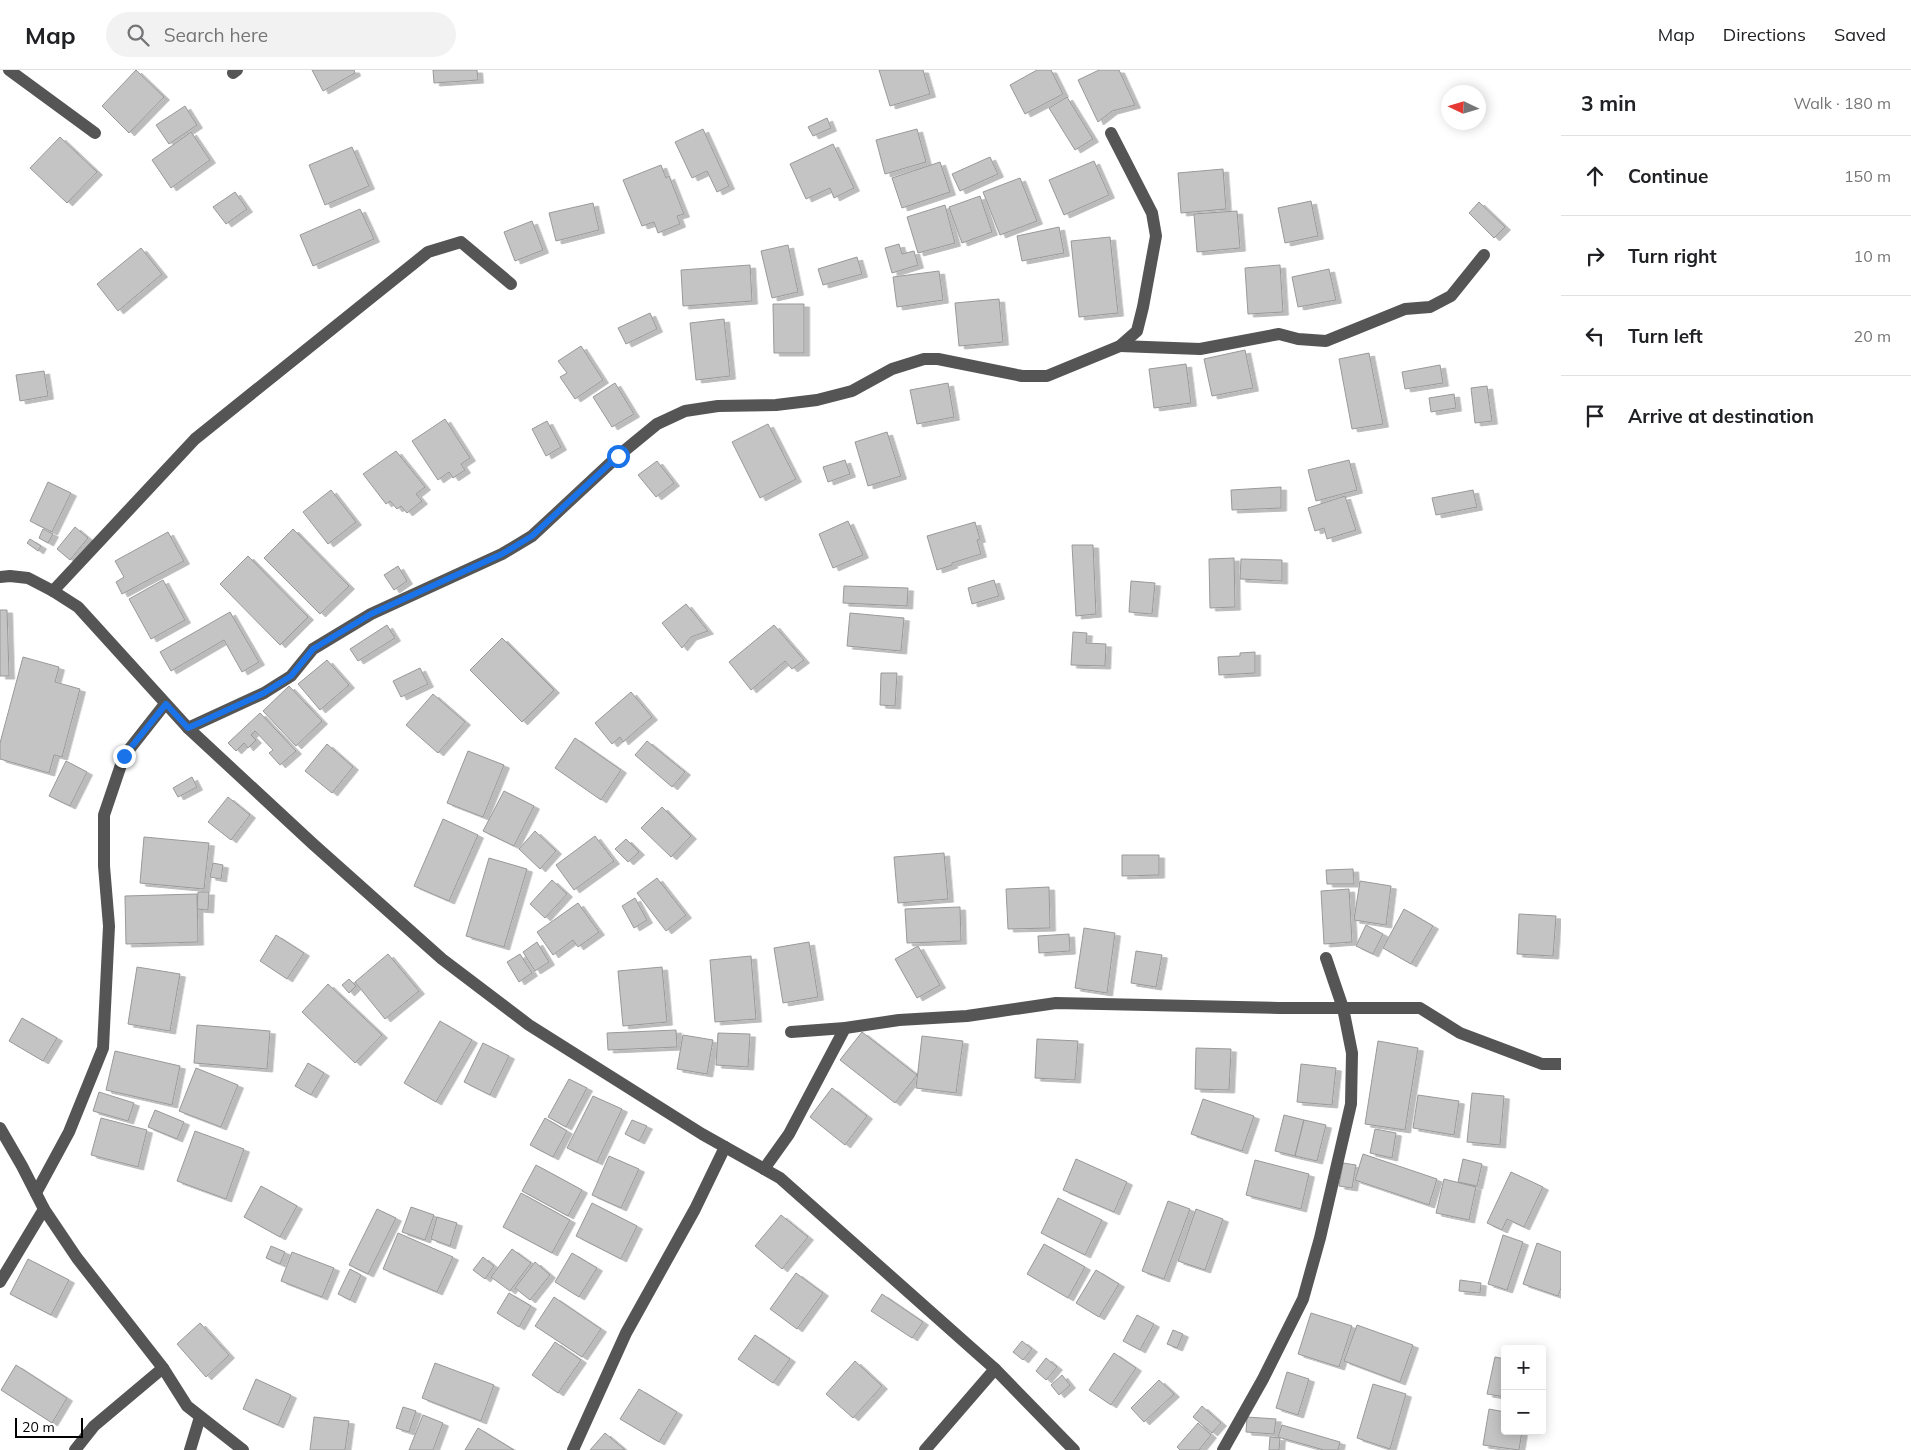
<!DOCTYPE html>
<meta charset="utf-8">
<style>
:root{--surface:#fff;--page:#f2f2f2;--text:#202124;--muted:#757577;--line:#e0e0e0}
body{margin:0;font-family:Mulish,sans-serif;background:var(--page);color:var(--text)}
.controls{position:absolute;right:15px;bottom:15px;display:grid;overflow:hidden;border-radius:5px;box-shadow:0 2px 12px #0003}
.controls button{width:45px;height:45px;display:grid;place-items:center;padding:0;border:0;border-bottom:1px solid var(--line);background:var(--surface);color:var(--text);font:25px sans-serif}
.compass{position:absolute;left:1441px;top:15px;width:45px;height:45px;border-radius:50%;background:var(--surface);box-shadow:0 2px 12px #0003;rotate:274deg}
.scale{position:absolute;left:15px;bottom:12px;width:68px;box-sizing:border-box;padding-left:5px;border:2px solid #000;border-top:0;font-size:14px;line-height:18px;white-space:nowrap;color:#000;-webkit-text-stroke:4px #fff;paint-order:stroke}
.stop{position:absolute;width:15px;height:15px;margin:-11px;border:4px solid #1a73e8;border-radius:50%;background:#fff}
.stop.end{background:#1a73e8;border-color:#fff;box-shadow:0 1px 5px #0008}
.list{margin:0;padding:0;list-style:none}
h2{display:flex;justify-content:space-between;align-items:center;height:65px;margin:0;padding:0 20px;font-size:21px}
h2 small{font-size:16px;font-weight:400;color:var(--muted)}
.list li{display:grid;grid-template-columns:32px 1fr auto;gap:15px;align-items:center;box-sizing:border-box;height:80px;padding:0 20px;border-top:1px solid var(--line)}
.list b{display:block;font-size:19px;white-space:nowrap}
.list em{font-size:16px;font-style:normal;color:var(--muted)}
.icon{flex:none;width:28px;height:28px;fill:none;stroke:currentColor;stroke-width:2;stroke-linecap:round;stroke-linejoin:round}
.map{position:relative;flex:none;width:1561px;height:1380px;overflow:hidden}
header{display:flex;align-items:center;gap:30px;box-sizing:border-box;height:70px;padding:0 25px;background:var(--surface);border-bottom:1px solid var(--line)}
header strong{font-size:24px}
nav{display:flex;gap:28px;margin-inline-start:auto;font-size:18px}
.search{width:350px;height:45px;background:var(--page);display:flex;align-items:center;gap:12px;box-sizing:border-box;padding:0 18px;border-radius:28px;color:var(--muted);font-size:19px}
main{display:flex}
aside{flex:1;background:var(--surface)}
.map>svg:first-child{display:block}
.building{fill:#c4c4c4;stroke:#999;filter:url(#shadow)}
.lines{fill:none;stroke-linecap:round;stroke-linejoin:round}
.minor{stroke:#555;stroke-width:12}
.route{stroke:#1a73e8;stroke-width:6}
</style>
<header>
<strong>Map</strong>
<div class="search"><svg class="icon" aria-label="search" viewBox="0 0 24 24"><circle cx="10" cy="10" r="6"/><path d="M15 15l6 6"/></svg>Search here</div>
<nav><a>Map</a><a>Directions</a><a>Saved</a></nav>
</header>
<main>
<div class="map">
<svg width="1561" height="1380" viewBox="0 0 1561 1380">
<defs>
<filter id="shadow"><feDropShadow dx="5.5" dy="3" stdDeviation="0" flood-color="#0004"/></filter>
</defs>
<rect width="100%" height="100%" fill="#fff"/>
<!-- building -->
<g class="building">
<polygon points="136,0 164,27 129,63 102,36"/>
<polygon points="312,0 354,0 355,3 323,21"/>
<polygon points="433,0 477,0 478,10 434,13"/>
<polygon points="879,0 923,0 930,24 890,36"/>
<polygon points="1037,0 1051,0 1063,24 1025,44 1010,15"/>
<polygon points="1099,0 1119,0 1135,35 1112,41 1098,52 1078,10"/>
<polygon points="1067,27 1093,69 1075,80 1049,38"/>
<polygon points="185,36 197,55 169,74 156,55"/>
<polygon points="827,48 831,58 813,66 808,57"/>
<polygon points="703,59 729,116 717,122 707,101 692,108 675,72"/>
<polygon points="917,59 926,92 885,104 876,70"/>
<polygon points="191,62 210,90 171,118 152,90"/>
<polygon points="60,67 97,102 67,133 30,98"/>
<polygon points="833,74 854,118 834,128 830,118 806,129 790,94"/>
<polygon points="352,77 369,116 325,135 309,95"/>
<polygon points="990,87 998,104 960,121 952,104"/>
<polygon points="1094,91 1109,125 1064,145 1049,110"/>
<polygon points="940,92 950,122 902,138 892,108"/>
<polygon points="661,95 666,108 669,106 684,144 677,146 680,154 658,163 654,152 642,156 623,110"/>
<polygon points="1223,99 1226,139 1181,143 1178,103"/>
<polygon points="1020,108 1037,151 1000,165 983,122"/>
<polygon points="235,122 247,139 226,154 213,137"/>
<polygon points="980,126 992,162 962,173 949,137"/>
<polygon points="1311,131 1318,166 1285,173 1278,138"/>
<polygon points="1479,132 1505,157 1494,168 1469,143"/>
<polygon points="593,133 599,160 556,171 549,143"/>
<polygon points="945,135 955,173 918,183 907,147"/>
<polygon points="360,139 374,169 313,196 300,165"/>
<polygon points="1237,141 1240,178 1197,182 1194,144"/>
<polygon points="532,151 543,180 515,191 504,162"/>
<polygon points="1059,157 1064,183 1022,191 1017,166"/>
<polygon points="1110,167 1118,243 1079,247 1071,171"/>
<polygon points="899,174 902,184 914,181 918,195 892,203 885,178"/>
<polygon points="788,175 798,222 772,228 761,181"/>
<polygon points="141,178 162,204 118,241 97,214"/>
<polygon points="857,187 862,204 823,215 818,199"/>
<polygon points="750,195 752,231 683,236 681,200"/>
<polygon points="1280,195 1283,242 1248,244 1245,198"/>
<polygon points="1329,199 1336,230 1298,237 1292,207"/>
<polygon points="939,201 943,230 897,237 893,207"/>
<polygon points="999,229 1003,272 959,276 955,233"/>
<polygon points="773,234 804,234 804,283 774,283"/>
<polygon points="650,243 657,259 626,274 618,258"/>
<polygon points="724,249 730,306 696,310 690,253"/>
<polygon points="581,276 603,310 575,329 560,307 567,303 558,291"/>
<polygon points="1245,280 1253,318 1212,326 1204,289"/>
<polygon points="1369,283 1383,354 1352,359 1339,289"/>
<polygon points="1186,294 1191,333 1154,338 1149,299"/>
<polygon points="1440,295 1443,313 1405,319 1402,302"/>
<polygon points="44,301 48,326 20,331 16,305"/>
<polygon points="615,313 634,344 612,357 593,327"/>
<polygon points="948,313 954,347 917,354 910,320"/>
<polygon points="1487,316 1492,351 1475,353 1471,318"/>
<polygon points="1454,324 1456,338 1431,342 1429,328"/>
<polygon points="445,349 470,388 461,394 465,400 453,408 449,402 438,410 412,371"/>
<polygon points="547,351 561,377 546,386 532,359"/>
<polygon points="768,354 796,409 760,428 732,372"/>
<polygon points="887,362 901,406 868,416 855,372"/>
<polygon points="396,381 425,417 416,424 422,431 407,443 401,436 397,439 390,431 386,434 363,404"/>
<polygon points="845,390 850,404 828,412 823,397"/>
<polygon points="1349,390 1357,420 1316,431 1308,400"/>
<polygon points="657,391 674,413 656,427 638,405"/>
<polygon points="48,412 71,423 52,462 30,451"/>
<polygon points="1281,417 1281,438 1232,440 1231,420"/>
<polygon points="331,420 356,452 328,474 303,442"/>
<polygon points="1473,420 1477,437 1436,445 1432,428"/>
<polygon points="1345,426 1356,460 1327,469 1324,458 1315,461 1308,438"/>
<polygon points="848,451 863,485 833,498 819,464"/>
<polygon points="975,452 980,469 977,470 981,484 952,493 952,495 937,500 927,466"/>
<polygon points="75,457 88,468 70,490 57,479"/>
<polygon points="43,459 53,464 48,473 39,468"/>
<polygon points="293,459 349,516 320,544 264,488"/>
<polygon points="168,462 184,491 122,524 116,512 124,507 115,491"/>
<polygon points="30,469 41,476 38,481 27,473"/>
<polygon points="1072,475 1093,475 1096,544 1076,546"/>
<polygon points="248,486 308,547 280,575 220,514"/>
<polygon points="1234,488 1235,537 1210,538 1209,489"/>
<polygon points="1241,489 1282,490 1282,511 1240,509"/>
<polygon points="398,496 407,511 394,520 384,505"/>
<polygon points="163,510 185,550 151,569 129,529"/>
<polygon points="994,510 999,526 972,534 968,518"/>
<polygon points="1131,511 1155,513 1152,544 1129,542"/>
<polygon points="844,516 908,518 907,536 843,533"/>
<polygon points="686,534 708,561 691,567 682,578 662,553"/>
<polygon points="0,540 7,540 9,606 0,606"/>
<polygon points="230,542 259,592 242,602 224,570 171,601 160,582"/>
<polygon points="850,543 904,548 901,581 847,576"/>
<polygon points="387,555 395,568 358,591 350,579"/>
<polygon points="774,555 804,590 792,599 785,591 751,620 729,592"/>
<polygon points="1073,562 1087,563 1086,573 1106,574 1105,596 1071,595"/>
<polygon points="502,568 554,620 522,652 470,600"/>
<polygon points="1255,582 1255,603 1219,605 1218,587 1240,586 1240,583"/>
<polygon points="23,587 59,597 55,612 80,619 62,687 54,685 49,703 0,689 0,673"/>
<polygon points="327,590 349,615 320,640 298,614"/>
<polygon points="420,598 428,614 401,627 393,611"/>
<polygon points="881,603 897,603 895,636 880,635"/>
<polygon points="289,616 322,651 296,676 263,641"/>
<polygon points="631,622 652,647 623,672 620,667 612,674 595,653"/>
<polygon points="433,624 465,652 438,683 406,655"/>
<polygon points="260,643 296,681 280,695 269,683 273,680 255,661 251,665 256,670 248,678 244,673 236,681 228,673"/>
<polygon points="575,668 621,700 601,730 555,698"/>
<polygon points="647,671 685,702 672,717 635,685"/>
<polygon points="327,674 353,697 332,723 305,701"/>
<polygon points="468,681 504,695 483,747 447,733"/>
<polygon points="66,691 87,702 70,736 49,726"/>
<polygon points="192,707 197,717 178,727 173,718"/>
<polygon points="504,721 534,736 514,776 483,761"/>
<polygon points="228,727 250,745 231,770 208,752"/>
<polygon points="662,737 691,766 671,787 641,758"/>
<polygon points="443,749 478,765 449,831 414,816"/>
<polygon points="535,761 556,781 540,799 519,779"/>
<polygon points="595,766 614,791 574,820 556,795"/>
<polygon points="144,767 209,773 204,819 140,813"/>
<polygon points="626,769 639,782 628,792 615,779"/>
<polygon points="944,783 948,829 898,833 894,787"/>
<polygon points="1122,785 1159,785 1159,805 1122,806"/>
<polygon points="489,788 527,799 504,877 466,866"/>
<polygon points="213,793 223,795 221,809 210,807"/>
<polygon points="1353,799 1354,814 1327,814 1326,800"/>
<polygon points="657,808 686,845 666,861 637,823"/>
<polygon points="552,810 567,824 545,848 530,834"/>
<polygon points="1360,811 1391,816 1386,855 1354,850"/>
<polygon points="1049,817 1050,858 1008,859 1006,819"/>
<polygon points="1349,819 1352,872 1324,874 1321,821"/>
<polygon points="198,822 209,822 208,840 197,839"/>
<polygon points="197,824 198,872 126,874 125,826"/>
<polygon points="635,828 647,850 634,858 622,836"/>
<polygon points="578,833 599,862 578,877 573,870 553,885 537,862"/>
<polygon points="960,837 961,871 907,873 905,839"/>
<polygon points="1404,839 1433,856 1411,894 1383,878"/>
<polygon points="1519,844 1556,846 1553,886 1517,884"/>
<polygon points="1366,855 1383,864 1373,884 1356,876"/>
<polygon points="1084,858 1115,863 1107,923 1075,918"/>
<polygon points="1069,864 1070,881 1039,883 1038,866"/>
<polygon points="276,865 304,883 287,909 260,891"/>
<polygon points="537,872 549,892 535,901 523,882"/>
<polygon points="809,872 818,927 783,933 774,878"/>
<polygon points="918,876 940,915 917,928 895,889"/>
<polygon points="1136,881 1162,885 1156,917 1131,913"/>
<polygon points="388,884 419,921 385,949 355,912"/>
<polygon points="520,884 532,903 519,912 507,892"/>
<polygon points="751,886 756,949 715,952 710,890"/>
<polygon points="137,897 180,904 170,961 128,954"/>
<polygon points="662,897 667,952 623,956 618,901"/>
<polygon points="349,909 356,916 349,923 342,915"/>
<polygon points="328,914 382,965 355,993 302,942"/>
<polygon points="22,948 57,968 43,991 9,971"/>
<polygon points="440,951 472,970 436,1032 404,1013"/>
<polygon points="197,955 270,961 267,999 194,993"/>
<polygon points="676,960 677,977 608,980 607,963"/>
<polygon points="862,962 917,1005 895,1033 840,990"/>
<polygon points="718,963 750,964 748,997 716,995"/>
<polygon points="683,965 713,970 707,1004 677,999"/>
<polygon points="922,966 963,971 956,1023 916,1018"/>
<polygon points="1037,969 1078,971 1075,1010 1035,1008"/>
<polygon points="1378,971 1418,978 1405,1060 1365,1054"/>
<polygon points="483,973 509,986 490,1025 464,1012"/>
<polygon points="1196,978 1231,979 1229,1020 1195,1019"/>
<polygon points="115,981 180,996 172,1035 106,1020"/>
<polygon points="308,993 324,1003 311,1025 295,1016"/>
<polygon points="1301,994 1336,998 1332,1035 1297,1032"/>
<polygon points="196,998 238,1015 221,1057 179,1041"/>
<polygon points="569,1009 587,1018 566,1057 548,1047"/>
<polygon points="832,1018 867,1046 845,1075 810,1047"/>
<polygon points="99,1022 134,1033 128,1051 93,1041"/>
<polygon points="1472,1023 1504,1026 1500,1075 1467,1072"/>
<polygon points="1418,1025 1459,1031 1454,1065 1413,1058"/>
<polygon points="593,1026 622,1039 597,1092 567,1078"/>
<polygon points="1203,1029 1254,1046 1242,1081 1191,1064"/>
<polygon points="155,1040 184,1052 177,1069 148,1057"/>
<polygon points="1284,1045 1304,1050 1295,1086 1275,1081"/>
<polygon points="101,1048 147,1060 138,1097 91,1085"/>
<polygon points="545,1048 567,1061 553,1087 530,1075"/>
<polygon points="632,1050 647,1056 639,1071 625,1064"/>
<polygon points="1304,1050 1326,1055 1317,1091 1295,1086"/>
<polygon points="1375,1059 1396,1063 1392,1088 1370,1083"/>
<polygon points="195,1061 244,1079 226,1129 177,1111"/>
<polygon points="1363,1084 1437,1109 1429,1135 1355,1110"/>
<polygon points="609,1086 639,1099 621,1138 592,1125"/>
<polygon points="1076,1089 1127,1112 1114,1142 1063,1120"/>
<polygon points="1463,1089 1482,1094 1477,1116 1458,1112"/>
<polygon points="1255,1090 1309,1104 1301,1139 1246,1125"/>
<polygon points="1343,1093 1356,1095 1352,1118 1339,1116"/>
<polygon points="536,1095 582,1120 568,1146 522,1121"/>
<polygon points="1511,1102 1543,1117 1524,1157 1507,1149 1502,1160 1487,1153"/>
<polygon points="1444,1109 1476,1117 1469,1150 1436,1143"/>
<polygon points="261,1116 297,1136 280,1167 244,1147"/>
<polygon points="521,1123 570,1150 552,1183 503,1157"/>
<polygon points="1058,1128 1102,1150 1085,1185 1041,1163"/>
<polygon points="1168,1131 1190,1139 1164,1209 1142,1201"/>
<polygon points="592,1133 637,1156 621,1189 576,1166"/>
<polygon points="411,1137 434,1145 425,1170 402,1162"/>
<polygon points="377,1139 396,1148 368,1204 349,1195"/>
<polygon points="1196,1139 1223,1149 1205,1200 1178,1191"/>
<polygon points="781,1145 808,1167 782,1199 755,1176"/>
<polygon points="437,1147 457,1153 450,1176 431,1169"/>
<polygon points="398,1163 453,1187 437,1222 383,1199"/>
<polygon points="1503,1165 1523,1172 1507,1220 1488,1214"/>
<polygon points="1537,1173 1561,1182 1561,1218 1558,1226 1523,1214"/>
<polygon points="1044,1174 1085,1197 1068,1228 1027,1204"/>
<polygon points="271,1176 285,1182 280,1194 266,1188"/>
<polygon points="512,1179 531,1193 510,1221 491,1207"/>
<polygon points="292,1182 334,1198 322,1227 281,1211"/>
<polygon points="572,1183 597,1198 579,1227 555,1212"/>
<polygon points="483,1187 494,1196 485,1209 473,1200"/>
<polygon points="28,1189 69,1210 51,1245 10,1224"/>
<polygon points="535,1192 550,1205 530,1230 515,1218"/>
<polygon points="350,1199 361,1205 350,1230 338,1224"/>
<polygon points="1096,1200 1119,1214 1099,1247 1076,1233"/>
<polygon points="796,1203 823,1223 797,1259 770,1239"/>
<polygon points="1460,1210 1481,1213 1480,1223 1459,1221"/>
<polygon points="509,1223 531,1236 519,1257 497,1243"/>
<polygon points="882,1224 923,1252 912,1268 871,1241"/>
<polygon points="554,1227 601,1259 582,1287 535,1256"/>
<polygon points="1311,1243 1352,1256 1339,1297 1298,1284"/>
<polygon points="1137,1245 1154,1254 1140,1280 1123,1271"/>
<polygon points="200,1253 229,1285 206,1307 177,1274"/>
<polygon points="1357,1255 1413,1275 1400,1312 1344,1291"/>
<polygon points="1173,1260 1183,1264 1177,1278 1167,1274"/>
<polygon points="755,1265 790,1289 773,1313 738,1289"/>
<polygon points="1022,1271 1032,1279 1023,1290 1013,1282"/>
<polygon points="555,1272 581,1290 558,1323 532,1305"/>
<polygon points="1114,1283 1136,1298 1111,1335 1089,1320"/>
<polygon points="1495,1287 1505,1289 1505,1327 1487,1324"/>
<polygon points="1046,1288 1057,1297 1046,1310 1036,1301"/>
<polygon points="855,1291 882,1316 853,1348 826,1324"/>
<polygon points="435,1293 494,1315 481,1351 422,1328"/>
<polygon points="16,1295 67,1328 52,1353 1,1320"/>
<polygon points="1287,1302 1309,1309 1298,1345 1276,1338"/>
<polygon points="1062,1305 1070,1315 1059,1325 1051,1315"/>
<polygon points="256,1309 291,1325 278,1355 243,1339"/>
<polygon points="1159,1310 1174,1324 1144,1352 1131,1338"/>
<polygon points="1373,1314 1406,1324 1390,1379 1357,1368"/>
<polygon points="639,1319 677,1342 659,1372 620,1349"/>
<polygon points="1202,1336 1221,1353 1212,1363 1193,1347"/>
<polygon points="403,1337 416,1341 409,1362 396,1358"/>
<polygon points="1489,1339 1505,1342 1505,1361 1522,1361 1519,1380 1483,1375"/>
<polygon points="423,1345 443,1353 433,1380 409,1380"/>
<polygon points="314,1347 349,1351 345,1380 310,1380"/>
<polygon points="1247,1347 1276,1349 1274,1364 1246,1362"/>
<polygon points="1198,1353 1211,1365 1199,1380 1180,1380 1177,1377"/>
<polygon points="1282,1355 1340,1372 1338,1380 1324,1380 1278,1367"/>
<polygon points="478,1358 514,1380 465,1380"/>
<polygon points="605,1363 625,1380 590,1380"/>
<polygon points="1270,1367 1280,1368 1279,1380 1269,1380"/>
</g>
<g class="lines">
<!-- minor -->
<g class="minor">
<polyline points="9,0 95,63"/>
<polyline points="233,3 237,0"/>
<polyline points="1120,276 1200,279 1279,264 1298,269 1326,271 1405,239 1430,237 1451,226 1484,185"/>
<polyline points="0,507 10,506 28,508 53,521 78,537 188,658 313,774 442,889 529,955 702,1064 780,1108 995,1299 1074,1380"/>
<polyline points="53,521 195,369 428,182 461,172 511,214"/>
<polyline points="188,658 264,623 291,606 313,579 371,544 502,484 532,466 618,386 657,354 685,341 718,336 776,335 817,330 852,321 892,299 924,289 938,289 1022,306 1047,306 1120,276 1137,261 1143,237 1156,166 1152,143 1111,63"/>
<polyline points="791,962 845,958 899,950 967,946 1056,933 1279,938 1420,938 1460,963 1542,994 1561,994"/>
<polyline points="0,1058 22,1096 44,1139 77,1188 163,1298 187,1336 243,1380"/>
<polyline points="764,1099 789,1064 845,958"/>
<polyline points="36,1123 69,1062 103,978 109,856 104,796 104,745 124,686 165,634"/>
<polyline points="0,1212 44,1139"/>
<polyline points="75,1380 94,1356 163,1298"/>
<polyline points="190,1380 200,1347"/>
<polyline points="573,1380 626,1263 695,1139 725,1077"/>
<polyline points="925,1380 995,1299"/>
<polyline points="1223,1380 1263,1309 1303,1229 1320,1168 1351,1034 1352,983 1343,938 1326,888"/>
</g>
</g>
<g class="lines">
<!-- route -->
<polyline class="route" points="124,686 166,634 188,658 264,623 291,606 313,579 371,544 502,484 532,466 618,386"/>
</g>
</svg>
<div class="controls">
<button>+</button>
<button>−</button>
</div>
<svg class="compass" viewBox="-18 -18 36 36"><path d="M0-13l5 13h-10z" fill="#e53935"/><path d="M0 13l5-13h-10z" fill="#757577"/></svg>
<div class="scale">20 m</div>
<div class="stop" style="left:618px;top:386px"></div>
<div class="stop end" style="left:124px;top:686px"></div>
</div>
<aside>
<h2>3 min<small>Walk · 180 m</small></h2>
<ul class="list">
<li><svg class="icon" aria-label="ahead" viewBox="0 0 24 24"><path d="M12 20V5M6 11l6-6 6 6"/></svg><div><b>Continue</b></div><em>150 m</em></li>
<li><svg class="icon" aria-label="right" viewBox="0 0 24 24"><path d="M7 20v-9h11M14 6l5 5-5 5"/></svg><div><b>Turn right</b></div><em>10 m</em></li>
<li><svg class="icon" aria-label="left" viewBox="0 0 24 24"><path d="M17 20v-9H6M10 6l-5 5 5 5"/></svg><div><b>Turn left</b></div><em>20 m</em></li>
<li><svg class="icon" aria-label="arrive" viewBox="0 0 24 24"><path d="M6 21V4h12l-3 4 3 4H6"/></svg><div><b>Arrive at destination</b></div></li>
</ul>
</aside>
</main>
